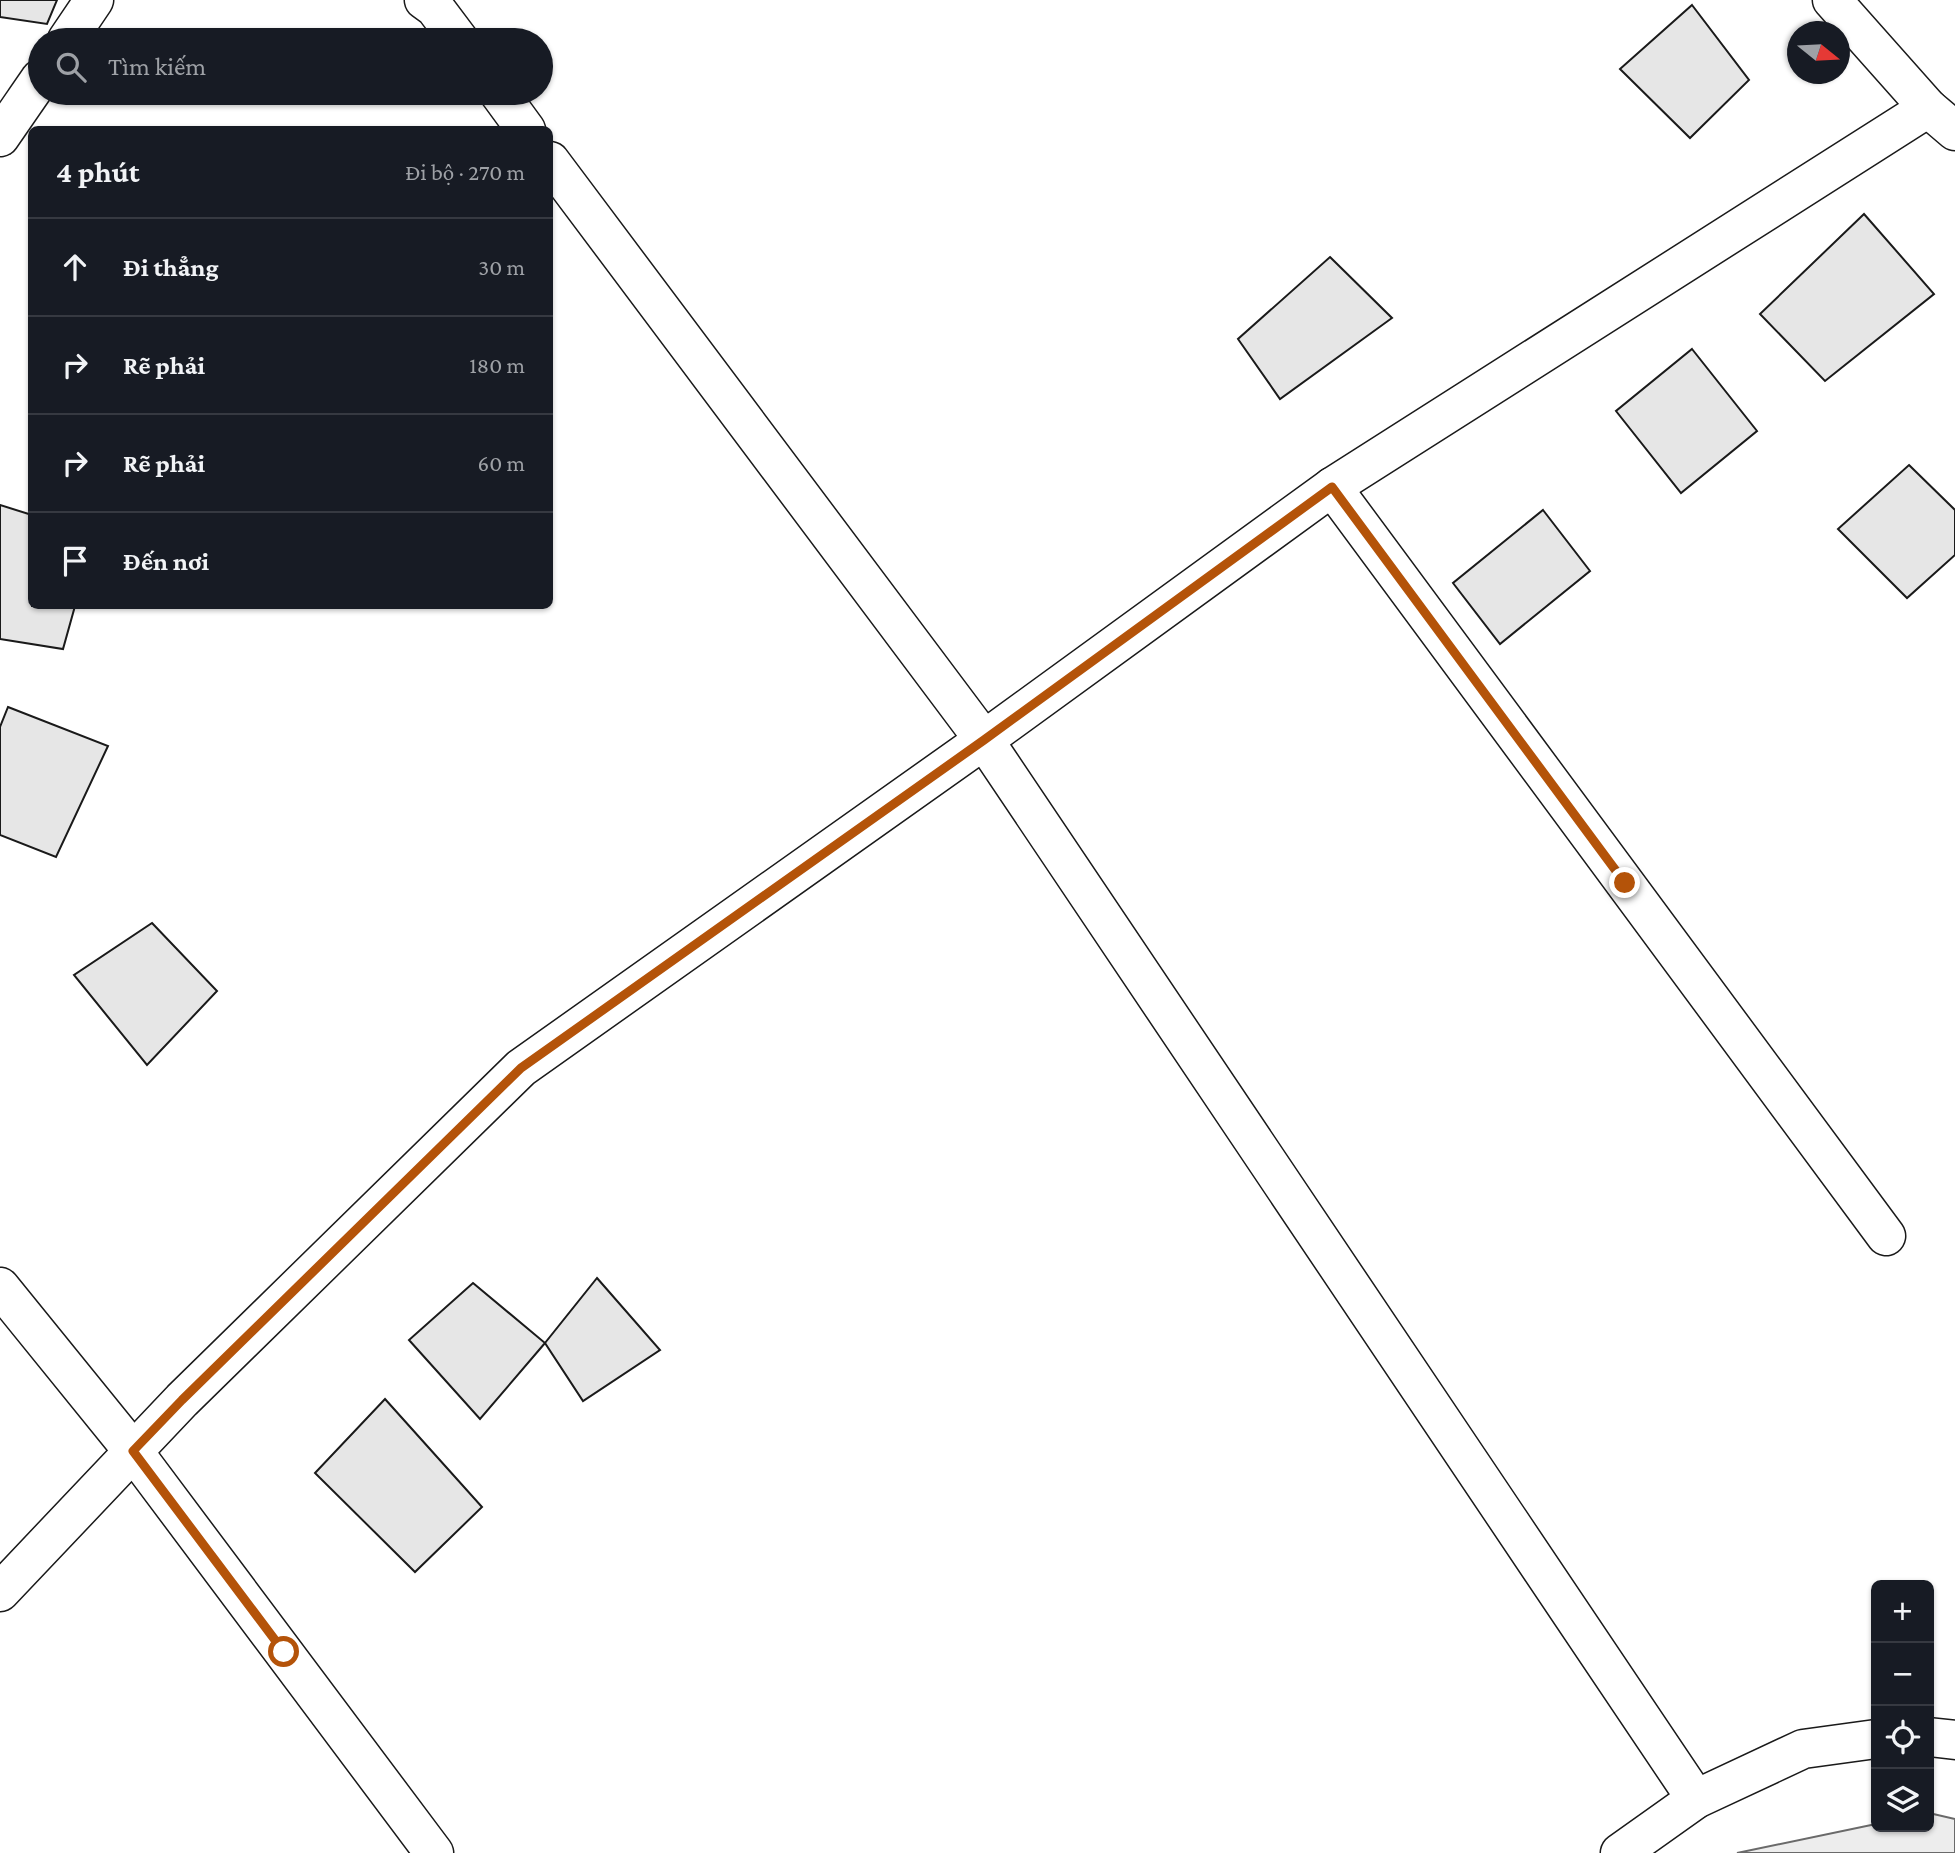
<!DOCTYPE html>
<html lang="vi">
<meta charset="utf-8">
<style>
:root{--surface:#171b24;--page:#242831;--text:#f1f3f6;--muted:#9ea1a6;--line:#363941}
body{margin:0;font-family:"Crimson Pro",serif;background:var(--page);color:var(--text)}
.controls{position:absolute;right:21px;bottom:21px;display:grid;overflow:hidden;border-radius:10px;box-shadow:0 2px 5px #0004}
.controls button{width:63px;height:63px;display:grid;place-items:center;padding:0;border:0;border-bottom:2px solid var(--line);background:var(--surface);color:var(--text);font:35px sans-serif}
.compass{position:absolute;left:1787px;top:21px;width:63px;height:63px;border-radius:50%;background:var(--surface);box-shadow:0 2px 5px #0004;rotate:108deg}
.stop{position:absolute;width:21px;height:21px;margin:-16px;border:5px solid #b45309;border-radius:50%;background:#fff}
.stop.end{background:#b45309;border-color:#fff;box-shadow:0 2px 7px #0008}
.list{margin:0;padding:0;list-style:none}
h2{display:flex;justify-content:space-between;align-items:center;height:91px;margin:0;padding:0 28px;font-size:30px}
h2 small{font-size:23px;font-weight:400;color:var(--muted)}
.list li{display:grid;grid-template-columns:46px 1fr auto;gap:21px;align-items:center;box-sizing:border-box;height:98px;padding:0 28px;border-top:2px solid var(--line)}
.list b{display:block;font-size:26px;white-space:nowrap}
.list em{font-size:23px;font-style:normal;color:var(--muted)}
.icon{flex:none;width:38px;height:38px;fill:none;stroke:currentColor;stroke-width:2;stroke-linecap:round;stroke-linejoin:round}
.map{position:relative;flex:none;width:1955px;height:1853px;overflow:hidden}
.search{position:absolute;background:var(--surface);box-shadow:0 2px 5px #0004;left:28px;top:28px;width:525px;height:77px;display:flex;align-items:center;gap:18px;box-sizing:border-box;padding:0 24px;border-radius:38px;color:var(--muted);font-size:26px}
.panel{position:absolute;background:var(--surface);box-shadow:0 2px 5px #0004;left:28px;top:126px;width:525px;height:483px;border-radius:10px}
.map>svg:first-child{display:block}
.built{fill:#ededed;stroke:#6a6a6a;stroke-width:2}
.building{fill:#e6e6e6;stroke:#1a1a1a;stroke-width:2}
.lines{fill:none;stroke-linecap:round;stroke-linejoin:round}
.minor-casing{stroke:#1a1a1a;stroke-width:41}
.minor{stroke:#fff;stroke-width:38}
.route{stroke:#b45309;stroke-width:9}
</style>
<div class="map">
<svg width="1955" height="1853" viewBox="0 0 1955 1853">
<rect width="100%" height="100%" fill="#fff"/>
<!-- built -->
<polygon class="built" points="1929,1813 1955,1819 1955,1853 1737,1853 1876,1824 1876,1827 1929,1827"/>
<!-- building -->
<g class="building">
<polygon points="0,0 57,0 47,24 0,17"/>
<polygon points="1692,5 1749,80 1690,138 1620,69"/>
<polygon points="1864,214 1934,294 1825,381 1760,314"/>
<polygon points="1330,257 1392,318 1280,399 1238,339"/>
<polygon points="1692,349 1757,431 1681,493 1616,411"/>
<polygon points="1909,465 1955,510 1955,555 1907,598 1838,529"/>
<polygon points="0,505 32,515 32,606 75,606 63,649 0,639"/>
<polygon points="1543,510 1590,571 1500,644 1453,583"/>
<polygon points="8,707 108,746 56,857 0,835 0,727"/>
<polygon points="152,923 217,991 147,1065 74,975"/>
<polygon points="597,1278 660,1350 583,1401 545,1343"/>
<polygon points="473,1283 545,1343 480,1419 409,1340"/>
<polygon points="385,1399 482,1507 415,1572 315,1473"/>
</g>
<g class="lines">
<!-- minor casing -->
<g class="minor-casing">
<g id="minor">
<polyline points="424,0 435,8 459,40"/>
<polyline points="1832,0 1928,108 1955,131"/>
<polyline points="67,40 94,0"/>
<polyline points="499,93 526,130"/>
<polyline points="0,137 40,79"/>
<polyline points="550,161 984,740 1696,1799"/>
<polyline points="1332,487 1886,1236"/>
<polyline points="0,1287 133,1451 434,1853"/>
<polyline points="0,1592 182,1400 521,1068 984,740 1332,487 1928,108"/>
<polyline points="1929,1737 1955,1740"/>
<polyline points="1620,1853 1696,1799 1803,1749 1876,1739"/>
</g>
</g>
<!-- minor -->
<use href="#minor" class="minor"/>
</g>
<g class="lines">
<!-- route -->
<polyline class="route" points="284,1652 133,1451 182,1400 521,1068 984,740 1332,487 1625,883"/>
</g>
</svg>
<div class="controls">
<button>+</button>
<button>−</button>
<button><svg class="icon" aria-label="locate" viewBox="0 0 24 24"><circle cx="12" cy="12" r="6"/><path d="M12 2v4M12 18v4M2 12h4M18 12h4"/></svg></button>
<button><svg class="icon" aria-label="layers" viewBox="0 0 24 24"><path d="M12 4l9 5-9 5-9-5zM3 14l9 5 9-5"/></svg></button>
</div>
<svg class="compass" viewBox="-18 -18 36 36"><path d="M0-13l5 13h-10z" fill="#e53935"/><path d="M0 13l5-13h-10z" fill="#9ea1a6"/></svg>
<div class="stop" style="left:284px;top:1652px"></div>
<div class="stop end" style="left:1625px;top:883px"></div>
<div class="search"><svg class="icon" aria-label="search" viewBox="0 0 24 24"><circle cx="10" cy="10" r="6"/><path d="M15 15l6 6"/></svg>Tìm kiếm</div>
<section class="panel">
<h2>4 phút<small>Đi bộ · 270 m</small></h2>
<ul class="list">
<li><svg class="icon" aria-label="ahead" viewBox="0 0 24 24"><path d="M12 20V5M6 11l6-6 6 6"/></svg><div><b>Đi thẳng</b></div><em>30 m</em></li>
<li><svg class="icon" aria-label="right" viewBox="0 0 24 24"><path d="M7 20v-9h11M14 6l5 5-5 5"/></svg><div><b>Rẽ phải</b></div><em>180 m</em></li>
<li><svg class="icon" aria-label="right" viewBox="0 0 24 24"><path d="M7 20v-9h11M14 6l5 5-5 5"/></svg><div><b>Rẽ phải</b></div><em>60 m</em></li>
<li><svg class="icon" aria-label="arrive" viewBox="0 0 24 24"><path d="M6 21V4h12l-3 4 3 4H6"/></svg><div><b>Đến nơi</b></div></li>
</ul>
</section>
</div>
